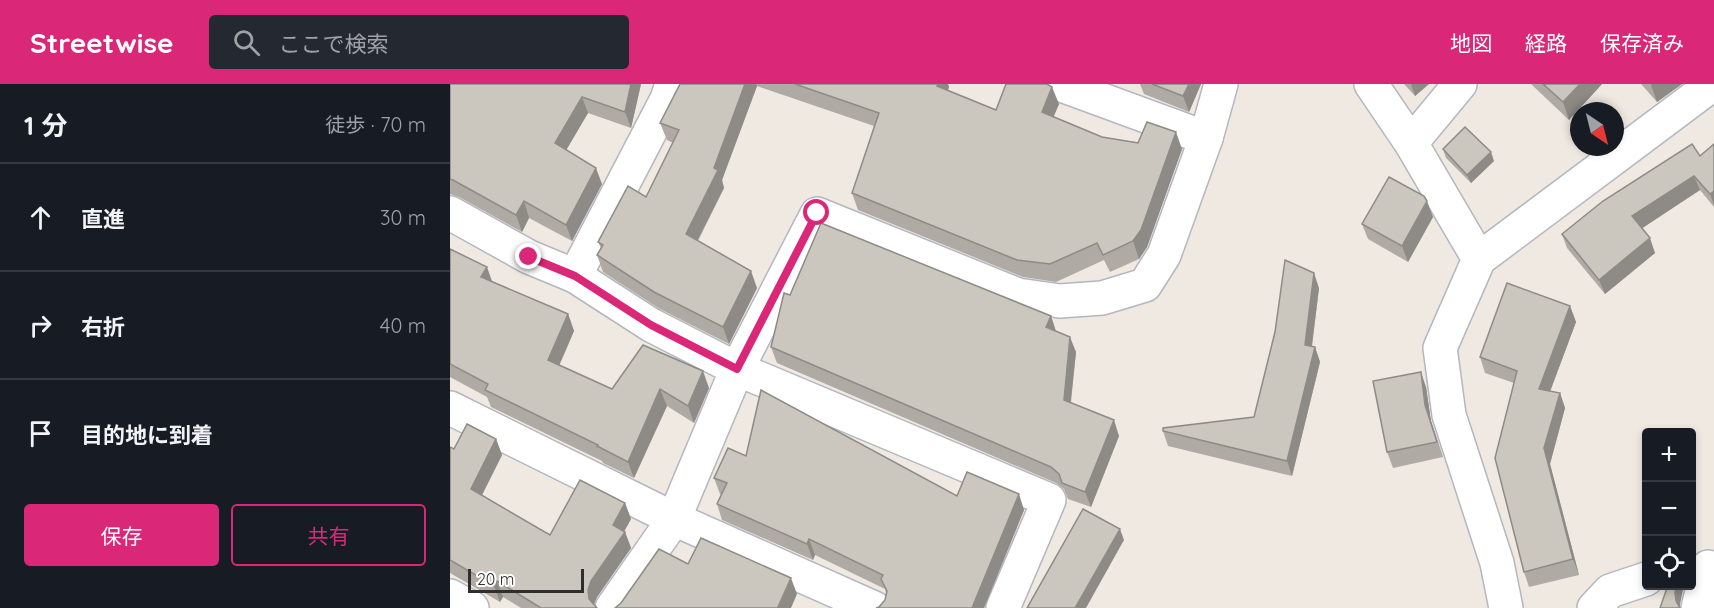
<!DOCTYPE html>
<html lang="ja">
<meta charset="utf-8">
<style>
:root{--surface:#171b24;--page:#242831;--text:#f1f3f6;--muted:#9ea1a6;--line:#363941;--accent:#db2777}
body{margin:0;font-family:Quicksand,"Noto Sans JP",sans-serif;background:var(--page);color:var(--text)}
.controls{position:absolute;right:18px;bottom:18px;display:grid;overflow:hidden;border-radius:6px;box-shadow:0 3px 9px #0003}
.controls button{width:54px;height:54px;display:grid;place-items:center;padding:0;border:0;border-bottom:2px solid var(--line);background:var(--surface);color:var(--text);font:30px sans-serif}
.compass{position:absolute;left:1120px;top:18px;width:54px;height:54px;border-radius:50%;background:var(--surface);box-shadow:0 3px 9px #0003;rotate:145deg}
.scale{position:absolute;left:18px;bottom:15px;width:116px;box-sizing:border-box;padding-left:6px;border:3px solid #2e2e2e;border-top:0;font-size:16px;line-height:21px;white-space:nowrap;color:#2e2e2e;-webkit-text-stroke:4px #fff;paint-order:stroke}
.stop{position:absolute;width:18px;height:18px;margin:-14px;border:4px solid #db2777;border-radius:50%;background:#fff}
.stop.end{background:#db2777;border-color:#fff;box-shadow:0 2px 6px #0008}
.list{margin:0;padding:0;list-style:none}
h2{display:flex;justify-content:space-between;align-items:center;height:78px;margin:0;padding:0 24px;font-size:26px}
h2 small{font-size:20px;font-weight:400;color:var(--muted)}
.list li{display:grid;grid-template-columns:39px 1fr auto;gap:18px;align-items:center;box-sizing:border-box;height:108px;padding:0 24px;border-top:2px solid var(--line)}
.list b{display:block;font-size:22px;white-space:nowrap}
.list em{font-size:20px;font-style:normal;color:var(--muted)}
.actions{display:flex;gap:12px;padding:18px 24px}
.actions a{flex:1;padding:14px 0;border:2px solid var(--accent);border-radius:6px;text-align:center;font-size:21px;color:var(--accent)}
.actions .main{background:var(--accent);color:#fff}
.icon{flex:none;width:33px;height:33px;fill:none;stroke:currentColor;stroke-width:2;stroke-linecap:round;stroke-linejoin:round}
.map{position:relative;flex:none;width:1264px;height:524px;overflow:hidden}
header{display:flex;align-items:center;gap:36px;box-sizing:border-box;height:84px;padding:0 30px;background:var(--accent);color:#fff}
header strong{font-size:28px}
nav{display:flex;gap:33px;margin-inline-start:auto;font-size:21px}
.search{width:420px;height:54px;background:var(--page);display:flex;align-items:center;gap:15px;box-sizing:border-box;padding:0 21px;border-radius:6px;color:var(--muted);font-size:22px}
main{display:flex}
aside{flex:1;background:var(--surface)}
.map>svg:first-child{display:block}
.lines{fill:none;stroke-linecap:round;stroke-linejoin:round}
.minor-casing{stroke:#b4b7c1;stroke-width:36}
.minor{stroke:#fff;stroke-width:33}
.wall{fill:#afaba4}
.shaded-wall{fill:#8e8b86}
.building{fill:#cbc7bf;stroke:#8e8b86;stroke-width:1.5}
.route{stroke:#db2777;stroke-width:8}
</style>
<header>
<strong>Streetwise</strong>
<div class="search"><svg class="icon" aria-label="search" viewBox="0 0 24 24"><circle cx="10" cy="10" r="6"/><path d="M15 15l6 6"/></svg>ここで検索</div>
<nav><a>地図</a><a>経路</a><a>保存済み</a></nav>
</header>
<main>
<aside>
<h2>1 分<small>徒歩 · 70 m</small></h2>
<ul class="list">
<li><svg class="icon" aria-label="ahead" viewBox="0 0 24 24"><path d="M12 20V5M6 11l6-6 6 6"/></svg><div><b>直進</b></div><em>30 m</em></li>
<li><svg class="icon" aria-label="right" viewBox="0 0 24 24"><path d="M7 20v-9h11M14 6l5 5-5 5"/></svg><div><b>右折</b></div><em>40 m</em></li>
<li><svg class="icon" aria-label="arrive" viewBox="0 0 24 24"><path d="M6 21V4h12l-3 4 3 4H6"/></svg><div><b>目的地に到着</b></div></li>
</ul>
<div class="actions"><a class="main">保存</a><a>共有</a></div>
</aside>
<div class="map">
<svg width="1264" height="524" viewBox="0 0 1264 524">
<rect width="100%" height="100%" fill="#efe9e1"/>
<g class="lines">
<!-- minor casing -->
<g class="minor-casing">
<g id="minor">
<polyline points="609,0 756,54"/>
<polyline points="921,0 961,59 1029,175"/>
<polyline points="961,59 1010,0"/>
<polyline points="0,129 79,173 125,192 201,241 287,285 599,416 553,524"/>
<polyline points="125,192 217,15 222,0"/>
<polyline points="0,324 224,435 424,524"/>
<polyline points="0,512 22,524"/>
<polyline points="162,524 224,435 287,285 367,130 568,211 610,217 652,214 695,201 714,171 756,54 771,0"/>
<polyline points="1056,524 1047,479 999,331 990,264 1029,175 1263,0"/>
<polyline points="1144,524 1160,507 1196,495"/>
<polyline points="1248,524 1258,483"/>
</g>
</g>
<!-- minor -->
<use href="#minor" class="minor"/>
</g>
<!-- wall -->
<g class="wall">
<polygon points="0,0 191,0 181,44 138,29 116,66 152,100 122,157 79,134 72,148 9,113 0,110"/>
<polygon points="230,0 498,0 499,3 498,6 546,26 609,20 603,33 652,53 732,65 697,163 689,175 660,188 654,176 606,198 573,193 408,126 402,109 424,42 307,2 272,96 274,104 248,157 307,204 279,260 210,225 153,188 147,171 151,164 148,158 196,113 223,59 217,56 210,39"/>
<polygon points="690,0 751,0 739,28 694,10"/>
<polygon points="954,0 979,0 965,12"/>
<polygon points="1081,0 1152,0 1119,36"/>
<polygon points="1191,0 1232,0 1207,18"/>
<polygon points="1264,60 1264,123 1250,106 1192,144 1205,169 1155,210 1117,164 1112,150 1250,72"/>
<polygon points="993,65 1044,77 1021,99 996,74"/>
<polygon points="983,133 958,178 918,155 912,140"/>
<polygon points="0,165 42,197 118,230 124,247 109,282 162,305 259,304 244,339 217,322 184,394 153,379 152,377 41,323 37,313 0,293"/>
<polygon points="869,204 862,263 865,263 870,278 842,392 718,362 713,347 804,333"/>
<polygon points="340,211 601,232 606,247 626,268 621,319 669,352 641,423 618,415 614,405 606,399 327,279 321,263"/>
<polygon points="1120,222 1126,238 1100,307 1110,309 1115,324 1100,380 1129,491 1079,503 1074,488 1064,299 1035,289 1030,273"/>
<polygon points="976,303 981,337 993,373 943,384 937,368"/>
<polygon points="46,355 52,371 32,411 100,451 175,419 181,435 174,447 175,448 181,464 147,513 144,521 147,524 71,524 53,513 50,518 0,489 0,363 4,365"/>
<polygon points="296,372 507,412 574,426 534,524 426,524 429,523 435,516 436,509 435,505 365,471 363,476 272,436 267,420 271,410 270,410 264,394"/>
</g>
<!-- shaded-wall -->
<g class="shaded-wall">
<polygon points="181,0 191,0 181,44 175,28"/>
<polygon points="295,0 306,0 307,2 272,96 274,104 242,167 236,150 264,84"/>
<polygon points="488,0 498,0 499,3 493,19 487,2"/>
<polygon points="739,0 751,0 739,28 733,12"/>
<polygon points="961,0 979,0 965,12"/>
<polygon points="1130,0 1152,0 1119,36 1113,18"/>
<polygon points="1202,0 1232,0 1207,18 1201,1"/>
<polygon points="602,3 609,20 598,46 592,28"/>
<polygon points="132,13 138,29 111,75 105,59"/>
<polygon points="726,48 732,65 697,163 689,175 683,157"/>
<polygon points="1041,68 1044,77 1021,99 1017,91"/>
<polygon points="146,84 152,100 122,157 116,141"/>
<polygon points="1244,92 1250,106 1188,147 1182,132"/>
<polygon points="1264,107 1264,121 1260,110"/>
<polygon points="74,117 79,134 72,148 66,131"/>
<polygon points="977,117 983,133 958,178 952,162"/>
<polygon points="1200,154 1205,169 1155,210 1149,196"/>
<polygon points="37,183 43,200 31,193"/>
<polygon points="301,187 307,204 279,260 273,243"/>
<polygon points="864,189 869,204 860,276 855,261"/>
<polygon points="1120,222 1126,238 1095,321 1089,305"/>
<polygon points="118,230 124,247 104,293 98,276"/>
<polygon points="601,232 606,248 596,243"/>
<polygon points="620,253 626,268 619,332 614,316"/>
<polygon points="865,263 870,278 842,392 837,377"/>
<polygon points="253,287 259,304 244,339 238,322"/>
<polygon points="971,288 976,303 981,337 993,373 975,321"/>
<polygon points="210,305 217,322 184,394 178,378"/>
<polygon points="1110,309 1115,324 1100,380 1129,491 1123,475 1094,364"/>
<polygon points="664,336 669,352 641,423 635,408"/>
<polygon points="46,355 52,371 27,421 21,405"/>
<polygon points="569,410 574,426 534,524 522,524"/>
<polygon points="175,419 181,435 169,457 163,441"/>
<polygon points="670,445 674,456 636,524 625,524"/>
<polygon points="175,448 181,464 147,513 143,522 139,515 138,506 141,497"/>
<polygon points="359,455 365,471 363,476 357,460"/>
<polygon points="341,494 347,510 341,524 328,524"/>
<polygon points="47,497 53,513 50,518 44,502"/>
<polygon points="1227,501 1234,501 1230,520 1230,524 1226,517 1225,508"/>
</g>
<!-- building -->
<g class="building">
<polygon points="0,0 181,0 175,28 132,13 105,59 146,84 116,141 74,117 66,131 3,96 0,95"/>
<polygon points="230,0 295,0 264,84 268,86 236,150 301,187 273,243 204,208 147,171 153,161 148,158 178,102 196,113 229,46 210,39"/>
<polygon points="345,0 488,0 487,2 546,26 556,0 597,0 602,3 592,28 652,53 688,59 697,38 726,48 691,146 683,157 653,171 647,159 600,180 567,176 402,109 429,29"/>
<polygon points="702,0 739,0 733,12"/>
<polygon points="1093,0 1130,0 1113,18"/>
<polygon points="1015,43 1041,68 1017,91 993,65"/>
<polygon points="1242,60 1250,72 1264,60 1264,107 1260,110 1244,92 1182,132 1200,154 1149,196 1112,150 1153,117"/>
<polygon points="939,93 974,112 977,117 952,162 912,140"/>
<polygon points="371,139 601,232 596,243 620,253 614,316 664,336 635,408 612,399 609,390 601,383 321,263 334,209 340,211"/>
<polygon points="0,165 37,183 31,193 118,230 98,276 162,305 193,261 253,287 238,322 210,305 178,378 147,362 148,361 35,306 38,300 0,280"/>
<polygon points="835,176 864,189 855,261 865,263 837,377 713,347 713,344 804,333 825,248"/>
<polygon points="1057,199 1120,222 1089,305 1110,309 1094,364 1123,475 1074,488 1045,374 1067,287 1030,273"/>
<polygon points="971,288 975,321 987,358 937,368 923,297"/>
<polygon points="311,306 507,412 517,388 569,410 522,524 426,524 429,523 435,516 437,507 431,495 433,491 359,455 357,460 267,420 277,399 264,394 278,364 296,372"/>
<polygon points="17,340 46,355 21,405 100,451 130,396 175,419 163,441 175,448 141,497 138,506 139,515 147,524 91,524 47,497 44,502 0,476 0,363 4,365"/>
<polygon points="633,425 670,445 625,524 577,524"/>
<polygon points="251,454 341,494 328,523 330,524 165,524 171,519 209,465 238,480"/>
<polygon points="1218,501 1227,501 1225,508 1226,517 1230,524 1210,524"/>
</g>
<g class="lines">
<!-- route -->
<polyline class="route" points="79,173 125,192 201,241 287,285 367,129"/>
</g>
</svg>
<div class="controls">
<button>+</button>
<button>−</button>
<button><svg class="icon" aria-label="locate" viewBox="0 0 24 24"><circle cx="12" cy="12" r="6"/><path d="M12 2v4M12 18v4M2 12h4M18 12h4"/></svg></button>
</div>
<svg class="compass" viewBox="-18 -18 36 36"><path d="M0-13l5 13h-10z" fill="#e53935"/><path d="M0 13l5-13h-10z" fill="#9ea1a6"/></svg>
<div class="scale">20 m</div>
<div class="stop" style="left:367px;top:129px"></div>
<div class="stop end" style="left:79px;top:173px"></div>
</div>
</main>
